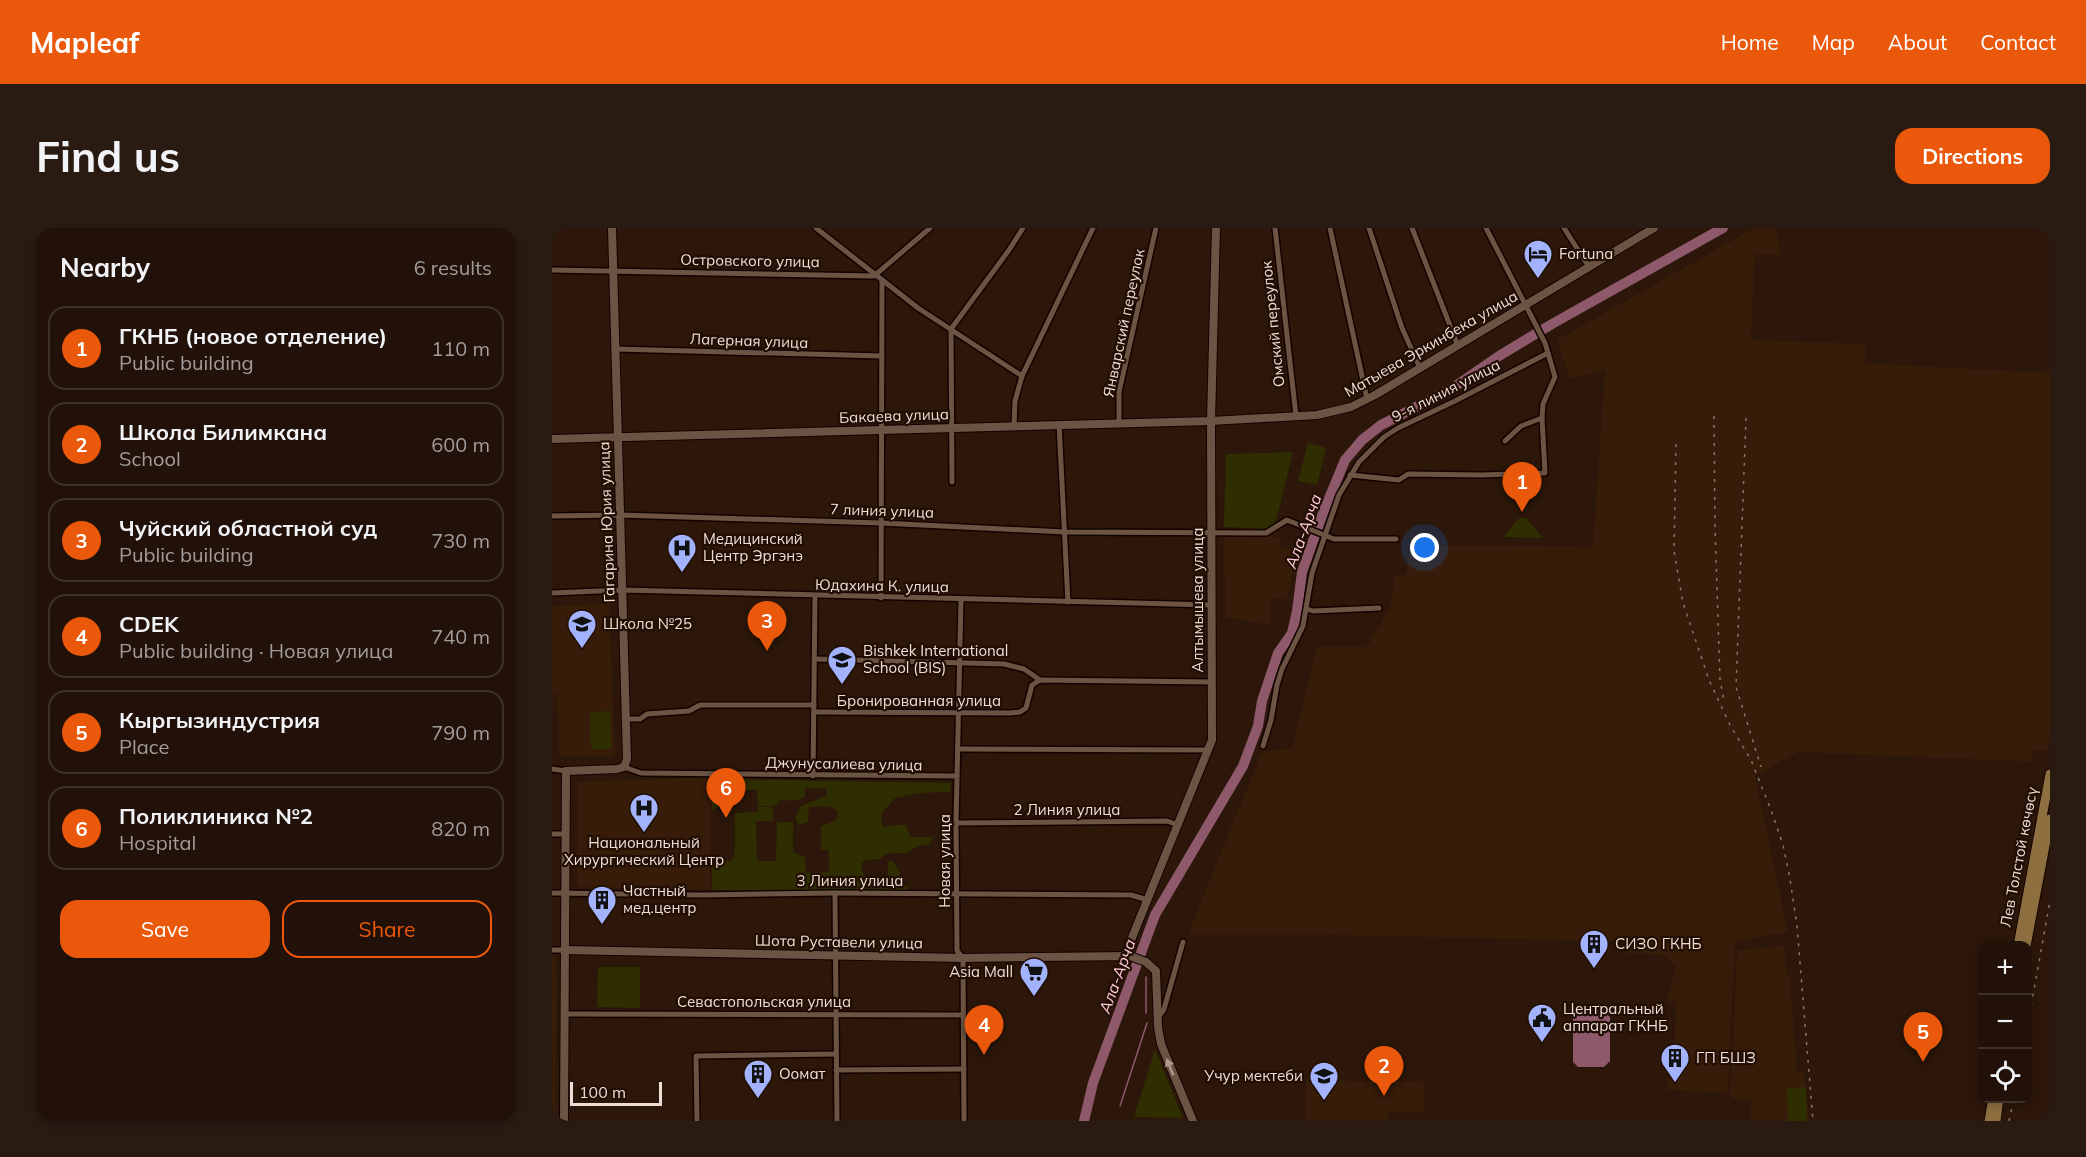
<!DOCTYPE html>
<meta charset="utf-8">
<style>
:root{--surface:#211108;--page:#291a12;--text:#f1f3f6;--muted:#a29d9c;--line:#3e3129;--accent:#ea580c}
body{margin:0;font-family:Mulish,sans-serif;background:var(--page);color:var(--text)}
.controls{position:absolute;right:18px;bottom:18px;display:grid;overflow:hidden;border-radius:12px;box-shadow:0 3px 9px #0003}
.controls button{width:54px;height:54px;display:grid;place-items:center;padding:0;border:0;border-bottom:2px solid var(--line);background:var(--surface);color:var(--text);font:30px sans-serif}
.scale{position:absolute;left:18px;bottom:15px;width:92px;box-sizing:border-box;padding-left:6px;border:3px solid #eedfd6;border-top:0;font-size:16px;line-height:21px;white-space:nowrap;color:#eedfd6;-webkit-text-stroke:4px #220e03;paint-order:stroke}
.you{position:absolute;left:873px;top:320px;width:21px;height:21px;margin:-15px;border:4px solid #fff;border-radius:50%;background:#1a73e8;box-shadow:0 0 0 9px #1a73e833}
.badge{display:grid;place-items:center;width:39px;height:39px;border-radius:50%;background:var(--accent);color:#fff;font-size:20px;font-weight:700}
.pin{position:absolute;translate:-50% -50px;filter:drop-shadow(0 2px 3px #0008)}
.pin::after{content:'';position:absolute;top:32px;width:21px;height:18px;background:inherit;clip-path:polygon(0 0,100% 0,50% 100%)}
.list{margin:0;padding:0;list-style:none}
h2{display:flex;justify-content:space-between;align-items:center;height:78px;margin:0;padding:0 24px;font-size:26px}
h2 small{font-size:20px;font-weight:400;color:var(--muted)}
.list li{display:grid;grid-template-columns:39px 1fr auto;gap:18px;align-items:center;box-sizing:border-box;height:84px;margin:0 12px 12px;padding:0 12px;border:2px solid var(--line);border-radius:18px}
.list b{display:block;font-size:22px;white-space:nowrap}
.list p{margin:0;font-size:20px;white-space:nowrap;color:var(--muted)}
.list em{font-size:20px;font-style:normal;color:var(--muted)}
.actions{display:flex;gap:12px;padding:18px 24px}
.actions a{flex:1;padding:14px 0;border:2px solid var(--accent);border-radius:18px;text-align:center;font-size:21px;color:var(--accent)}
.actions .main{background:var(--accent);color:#fff}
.icon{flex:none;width:33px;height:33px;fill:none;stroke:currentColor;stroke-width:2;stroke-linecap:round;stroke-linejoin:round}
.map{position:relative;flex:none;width:1498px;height:893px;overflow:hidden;border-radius:18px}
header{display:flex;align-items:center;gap:36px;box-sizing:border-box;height:84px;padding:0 30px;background:var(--accent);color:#fff}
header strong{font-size:28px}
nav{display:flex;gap:33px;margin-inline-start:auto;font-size:21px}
.intro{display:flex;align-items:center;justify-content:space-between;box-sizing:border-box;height:144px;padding:0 36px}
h1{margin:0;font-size:42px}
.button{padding:15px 27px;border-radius:18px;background:var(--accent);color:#fff;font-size:21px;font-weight:700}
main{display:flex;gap:36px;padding:0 36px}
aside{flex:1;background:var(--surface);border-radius:18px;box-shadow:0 3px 9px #0003}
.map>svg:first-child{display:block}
.built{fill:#361c09}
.green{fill:#2e2e00}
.water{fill:#8f596c}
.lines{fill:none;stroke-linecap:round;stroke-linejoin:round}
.stream{stroke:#8f596c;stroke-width:1.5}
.river{stroke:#8f596c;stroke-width:10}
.street-casing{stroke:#130300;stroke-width:8}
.secondary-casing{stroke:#130300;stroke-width:10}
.primary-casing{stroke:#130300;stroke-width:11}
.street{stroke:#6c5444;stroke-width:5}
.secondary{stroke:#6c5444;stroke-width:8}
.primary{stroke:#8e6f40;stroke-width:9}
.rail{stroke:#88766b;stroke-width:1.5;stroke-dasharray:3 6;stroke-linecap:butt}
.oneway{fill:#ad9a8d}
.labels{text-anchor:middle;stroke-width:4.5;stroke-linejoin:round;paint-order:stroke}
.poi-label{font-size:15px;fill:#eedfd6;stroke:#220e03;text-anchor:start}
.street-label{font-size:15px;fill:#eedfd6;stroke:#220e03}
.water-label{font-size:16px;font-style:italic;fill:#ffcada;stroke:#220e03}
</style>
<header>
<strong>Mapleaf</strong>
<nav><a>Home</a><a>Map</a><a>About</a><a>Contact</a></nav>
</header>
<div class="intro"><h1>Find us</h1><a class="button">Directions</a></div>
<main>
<aside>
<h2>Nearby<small>6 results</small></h2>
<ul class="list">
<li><span class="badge">1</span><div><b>ГКНБ (новое отделение)</b><p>Public building</p></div><em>110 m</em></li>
<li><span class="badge">2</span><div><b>Школа Билимкана</b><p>School</p></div><em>600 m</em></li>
<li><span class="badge">3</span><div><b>Чуйский областной суд</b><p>Public building</p></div><em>730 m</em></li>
<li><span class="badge">4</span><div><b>CDEK</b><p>Public building · Новая улица</p></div><em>740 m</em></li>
<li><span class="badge">5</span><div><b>Кыргызиндустрия</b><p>Place</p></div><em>790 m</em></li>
<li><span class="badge">6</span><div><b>Поликлиника №2</b><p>Hospital</p></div><em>820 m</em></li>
</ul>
<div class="actions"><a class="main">Save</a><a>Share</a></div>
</aside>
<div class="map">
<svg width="1498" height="893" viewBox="0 0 1498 893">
<rect width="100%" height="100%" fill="#2c170a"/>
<!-- built -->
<g class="built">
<polygon points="1202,0 1223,0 1230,27 1203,26 1199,112 1313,116 1313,135 1498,145 1498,503 1495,522 1481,522 1480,533 1485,534 1246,524 1203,548 1236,704 1183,714 1176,865 1116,862 1117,831 1122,831 1124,774 1115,773 1124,739 1112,727 1073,725 1073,713 778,707 637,707 640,696 709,526 720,522 740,521 765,418 815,419 838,379 843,347 854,347 858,317 1041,319 1053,141 1018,151 1005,112"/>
<polygon points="672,307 717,307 729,311 727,318 745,324 735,371 719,370 718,397 673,389"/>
<polygon points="57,376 63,526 61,528 7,528 5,466 0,466 0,378"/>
<polygon points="160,549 158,662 25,659 25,554"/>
<polygon points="1233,718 1234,744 1238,750 1245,844 1252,844 1257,893 1198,893 1199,872 1178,871 1185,722"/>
<polygon points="0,728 4,732 4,893 0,893"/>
<polygon points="754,853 872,853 873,884 837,884 836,893 753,893"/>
</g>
<!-- green -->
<g class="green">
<polygon points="756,215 774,220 765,257 746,253"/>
<polygon points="741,224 722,301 672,299 674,226"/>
<polygon points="967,290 974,290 991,310 952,309"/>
<polygon points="58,483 59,521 39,521 38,484"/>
<path d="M160,551L399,555L398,564L367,565L343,570L329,586L331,600L340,597H354L359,609H382L377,616L366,618L355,625H342L334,626L328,631L313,632L309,636C310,648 317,656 330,656L336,651V633H341L348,645V658H356L355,662H160V632L179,633L183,626V585L206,584V579H221V593H204L205,633H224L225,594H241V624L253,629L254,645L277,644V622H269V598L283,593L287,584C280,576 267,579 257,579L256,594L247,597L243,590L248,579L275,567L274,560H253V569C245,573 238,574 229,571L223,578H206L205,562H168L166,580L160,582Z"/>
<polygon points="46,739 88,739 88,780 45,779"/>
<polygon points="603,821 631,890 582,889"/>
<polygon points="1254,859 1255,893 1236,893 1235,860"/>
</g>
<!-- water -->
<polygon class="water" points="1026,784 1052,784 1058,789 1058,833 1052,839 1026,839 1021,834 1021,790"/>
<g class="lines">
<!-- stream -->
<g class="stream">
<polyline points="594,749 594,785"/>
<polyline points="568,878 595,795"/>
</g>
<!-- river -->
<polyline class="river" points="532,893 541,855 603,687 691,538 706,498 710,473 726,425 740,405 745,383 750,344 771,285 793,232 810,212 829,197 899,161 947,128 1000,96 1171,0"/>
<!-- street casing -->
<g class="street-casing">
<g id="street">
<polyline points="264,0 366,80 470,148"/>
<polyline points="723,0 744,188"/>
<polyline points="778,0 815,171"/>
<polyline points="817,0 850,100 868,140"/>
<polyline points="860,0 906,118"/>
<polyline points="1012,0 1037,39"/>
<polyline points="0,42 322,48 378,0"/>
<polyline points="64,121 330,128"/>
<polyline points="567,194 567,164 604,0"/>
<polyline points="507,196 516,374"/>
<polyline points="462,198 463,173 470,148 541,0"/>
<polyline points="953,213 969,198 990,190"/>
<polyline points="798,247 847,252 856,246 930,247 993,245 990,190 991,176 1003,149 996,125"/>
<polyline points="400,254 399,101 457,22 471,0"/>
<polyline points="0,288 68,287 329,295 513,304 714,305 735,292 782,311 844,311"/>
<polyline points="0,365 70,362 660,377"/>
<polyline points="329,370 330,53"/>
<polyline points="409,372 404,595 405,723 411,730 412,893"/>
<polyline points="755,381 761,383 827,380"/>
<polyline points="263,431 452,436 472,441 488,452"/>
<polyline points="262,484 458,485 468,484 474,480 480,457 488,452 660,454"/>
<polyline points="74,491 88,491 95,486 137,483 148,477 262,477"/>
<polyline points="711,518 719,492 725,457 730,441 751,398 760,345 787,267 807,234 832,209 846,200 901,174 996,125 993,115 934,0"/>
<polyline points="406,521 657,522"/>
<polyline points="72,539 89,545 405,548"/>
<polyline points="0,541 14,543"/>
<polyline points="261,548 263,368"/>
<polyline points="404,595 615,593 626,597"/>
<polyline points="0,606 13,606"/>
<polyline points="0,665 151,667 283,665 579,667 596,672"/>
<polyline points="283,665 285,893"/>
<polyline points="0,722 12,722"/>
<polyline points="12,786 411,787"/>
<polyline points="606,790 612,781 631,714"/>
<polyline points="284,842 412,841"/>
<polyline points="145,893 144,828 284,826"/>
</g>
</g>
<!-- secondary casing -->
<g class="secondary-casing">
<g id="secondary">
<polyline points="0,211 659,193 765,187 799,179 823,167 1102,0"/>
<polyline points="12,722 411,730 578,728 594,734 604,743 606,799 609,816 641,893"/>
<polyline points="573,727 660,512 659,193 664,0"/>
<polyline points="12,893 14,543 65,541 72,539 75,531 60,0"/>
</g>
</g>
<!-- primary casing -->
<g class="primary-casing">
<g id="primary">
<polyline points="1466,718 1498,546"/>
<polyline points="1474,718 1498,591"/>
<polyline points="1437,893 1441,870"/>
<polyline points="1444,893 1447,870"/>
</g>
</g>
<!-- street -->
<use href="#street" class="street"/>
<!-- secondary -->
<use href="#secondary" class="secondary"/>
<!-- primary -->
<use href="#primary" class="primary"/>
<!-- rail -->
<g class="rail">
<polyline points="1162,188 1163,299 1168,451 1172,473"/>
<polyline points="1194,190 1184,459 1209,539"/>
<polyline points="1124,216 1122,323 1131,375 1157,452 1178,497 1199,532 1219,582 1231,617 1238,651 1245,698 1261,893"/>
<polyline points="1476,795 1498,673"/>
<polyline points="1457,893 1462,870"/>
</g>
</g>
<!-- one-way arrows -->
<defs><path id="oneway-solid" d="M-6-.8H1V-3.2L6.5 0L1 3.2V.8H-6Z" transform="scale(1.5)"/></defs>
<use class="oneway" href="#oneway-solid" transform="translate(618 839) rotate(-112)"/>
<!-- icons -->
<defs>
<g id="hotel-pin" transform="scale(1.5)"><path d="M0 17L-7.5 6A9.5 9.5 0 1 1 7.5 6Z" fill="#a2b2fd" stroke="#220e03"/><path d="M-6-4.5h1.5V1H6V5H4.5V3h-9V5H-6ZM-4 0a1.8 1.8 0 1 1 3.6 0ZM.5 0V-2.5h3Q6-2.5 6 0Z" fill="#111"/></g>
<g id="hospital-pin" transform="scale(1.5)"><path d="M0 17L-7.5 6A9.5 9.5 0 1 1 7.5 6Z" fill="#a2b2fd" stroke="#220e03"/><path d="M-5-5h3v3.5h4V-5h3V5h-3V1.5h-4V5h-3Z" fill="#111"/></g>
<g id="school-pin" transform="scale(1.5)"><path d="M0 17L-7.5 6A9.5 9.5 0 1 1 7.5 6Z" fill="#a2b2fd" stroke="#220e03"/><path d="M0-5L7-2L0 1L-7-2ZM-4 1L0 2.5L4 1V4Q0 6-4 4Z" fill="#111"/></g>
<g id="building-pin" transform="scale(1.5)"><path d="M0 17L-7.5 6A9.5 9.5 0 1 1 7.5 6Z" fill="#a2b2fd" stroke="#220e03"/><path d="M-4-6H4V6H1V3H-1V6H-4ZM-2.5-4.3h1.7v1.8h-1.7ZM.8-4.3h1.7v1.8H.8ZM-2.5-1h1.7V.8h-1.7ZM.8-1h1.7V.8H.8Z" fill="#111"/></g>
<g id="supermarket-pin" transform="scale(1.5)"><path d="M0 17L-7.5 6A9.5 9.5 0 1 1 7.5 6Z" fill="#a2b2fd" stroke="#220e03"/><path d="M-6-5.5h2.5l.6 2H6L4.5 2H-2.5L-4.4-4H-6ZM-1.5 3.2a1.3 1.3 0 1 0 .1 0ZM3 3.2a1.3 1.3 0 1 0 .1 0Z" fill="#111"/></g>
<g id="civic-pin" transform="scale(1.5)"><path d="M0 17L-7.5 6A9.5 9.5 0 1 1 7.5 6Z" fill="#a2b2fd" stroke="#220e03"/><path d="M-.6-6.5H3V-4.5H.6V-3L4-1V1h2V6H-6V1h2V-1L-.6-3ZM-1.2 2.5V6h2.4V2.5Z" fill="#111"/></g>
</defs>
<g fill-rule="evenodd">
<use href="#hotel-pin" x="986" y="26"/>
<use href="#hospital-pin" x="130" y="320"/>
<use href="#school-pin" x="30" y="396"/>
<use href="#school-pin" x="290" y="432"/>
<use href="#hospital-pin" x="92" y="580"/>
<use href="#building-pin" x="50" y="672"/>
<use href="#building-pin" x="1042" y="716"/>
<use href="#supermarket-pin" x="482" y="744"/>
<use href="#civic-pin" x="990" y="790"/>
<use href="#building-pin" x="1123" y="830"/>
<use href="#building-pin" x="206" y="846"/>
<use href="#school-pin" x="772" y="848"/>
</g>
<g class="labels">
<!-- poi labels -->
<g class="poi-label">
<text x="1007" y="31">Fortuna</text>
<text x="151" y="316">Медицинский<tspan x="151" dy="17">Центр Эргэнэ</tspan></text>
<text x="51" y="401">Школа №25</text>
<text x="311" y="428">Bishkek International<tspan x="311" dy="17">School (BIS)</tspan></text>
<text x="92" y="620" text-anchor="middle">Национальный<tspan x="92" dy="17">Хирургический Центр</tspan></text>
<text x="71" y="668">Частный<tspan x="71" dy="17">мед.центр</tspan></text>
<text x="1063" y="721">СИЗО ГКНБ</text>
<text x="461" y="749" text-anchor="end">Asia Mall</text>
<text x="1011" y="786">Центральный<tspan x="1011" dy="17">аппарат ГКНБ</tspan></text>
<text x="1144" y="835">ГП БШЗ</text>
<text x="227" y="851">Оомат</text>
<text x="751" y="853" text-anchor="end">Учур мектеби</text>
</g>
<!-- street labels -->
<g class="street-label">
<text transform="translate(198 33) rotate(1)" y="5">Островского улица</text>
<text transform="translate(572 95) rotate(-78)" y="5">Январский переулок</text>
<text transform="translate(721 96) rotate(-96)" y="5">Омский переулок</text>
<text transform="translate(197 113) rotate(2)" y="5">Лагерная улица</text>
<text transform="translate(879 116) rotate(-30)" y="5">Матыева Эркинбека улица</text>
<text transform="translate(894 163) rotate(-27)" y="5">9-я линия улица</text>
<text transform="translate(342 188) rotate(-2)" y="5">Бакаева улица</text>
<text transform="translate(330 283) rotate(2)" y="5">7 линия улица</text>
<text transform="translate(55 294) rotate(-92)" y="5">Гагарина Юрия улица</text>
<text transform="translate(330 358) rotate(1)" y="5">Юдахина К. улица</text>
<text transform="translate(646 372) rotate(-90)" y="5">Алтымышева улица</text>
<text x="367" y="478">Бронированная улица</text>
<text transform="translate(292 536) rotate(1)" y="5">Джунусалиева улица</text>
<text x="515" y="587">2 Линия улица</text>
<text transform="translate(1467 629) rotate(-79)" y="5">Лев Толстой көчөсү</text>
<text transform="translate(393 633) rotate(-90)" y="5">Новая улица</text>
<text x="298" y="658">3 Линия улица</text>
<text transform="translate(287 714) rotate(1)" y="5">Шота Руставели улица</text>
<text x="212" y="779">Севастопольская улица</text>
</g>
<!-- water labels -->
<g class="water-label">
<text transform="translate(751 303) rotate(-70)" y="6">Ала-Арча</text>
<text transform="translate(565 748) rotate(-70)" y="6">Ала-Арча</text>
</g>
</g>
</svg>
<div class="controls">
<button>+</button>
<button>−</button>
<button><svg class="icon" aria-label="locate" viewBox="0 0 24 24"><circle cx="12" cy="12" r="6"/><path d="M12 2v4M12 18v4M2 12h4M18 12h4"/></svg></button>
</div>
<div class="scale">100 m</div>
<div class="you"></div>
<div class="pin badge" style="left:970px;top:284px">1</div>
<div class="pin badge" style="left:832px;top:868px">2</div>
<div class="pin badge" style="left:215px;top:423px">3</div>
<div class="pin badge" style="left:432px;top:827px">4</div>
<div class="pin badge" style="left:1371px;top:834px">5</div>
<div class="pin badge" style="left:174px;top:590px">6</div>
</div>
</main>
